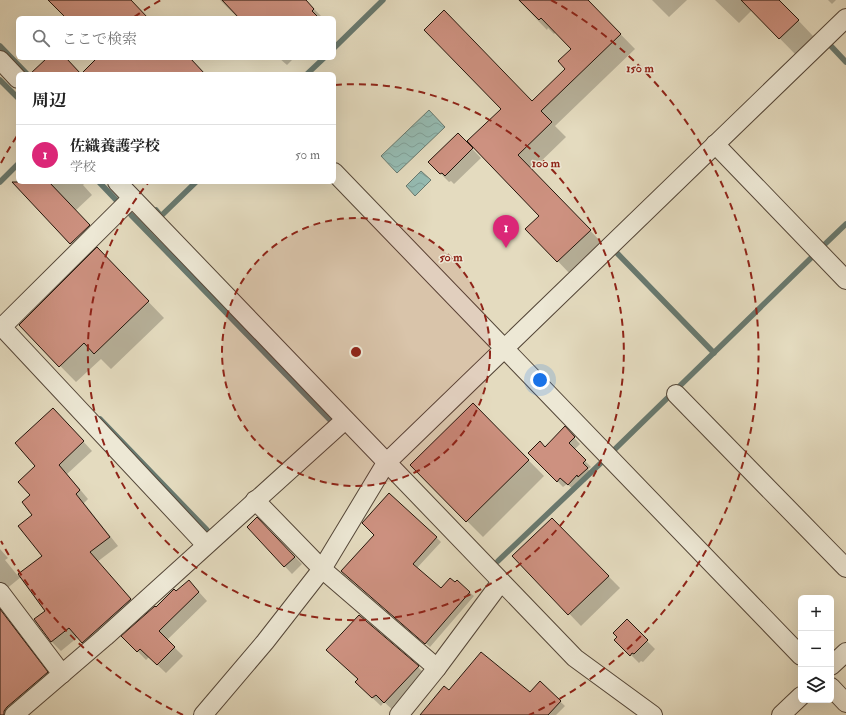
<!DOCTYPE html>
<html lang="ja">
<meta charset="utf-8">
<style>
:root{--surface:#fff;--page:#f6f6f6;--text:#222;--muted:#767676;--line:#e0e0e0;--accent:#db2777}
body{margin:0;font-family:"IM FELL Double Pica","Noto Serif JP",serif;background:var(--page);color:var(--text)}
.controls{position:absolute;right:12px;bottom:12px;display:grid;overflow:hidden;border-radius:6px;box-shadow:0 4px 16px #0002}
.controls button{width:36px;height:36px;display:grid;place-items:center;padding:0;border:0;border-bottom:1px solid var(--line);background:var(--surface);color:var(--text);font:20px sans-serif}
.you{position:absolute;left:540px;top:380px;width:14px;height:14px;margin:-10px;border:3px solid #fff;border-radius:50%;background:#1a73e8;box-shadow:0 0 0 6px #1a73e833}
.badge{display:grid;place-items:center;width:26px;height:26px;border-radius:50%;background:var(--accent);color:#fff;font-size:13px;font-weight:700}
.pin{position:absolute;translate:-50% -33px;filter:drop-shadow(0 1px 2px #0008)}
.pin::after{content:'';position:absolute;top:21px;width:14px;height:12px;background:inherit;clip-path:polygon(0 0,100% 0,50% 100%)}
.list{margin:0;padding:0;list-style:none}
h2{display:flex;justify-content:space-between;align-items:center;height:52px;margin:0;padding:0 16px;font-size:17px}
h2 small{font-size:13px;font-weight:400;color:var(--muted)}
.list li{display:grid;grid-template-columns:26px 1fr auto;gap:12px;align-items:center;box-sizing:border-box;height:60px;padding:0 16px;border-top:1px solid var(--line)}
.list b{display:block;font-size:15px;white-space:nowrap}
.list p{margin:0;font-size:13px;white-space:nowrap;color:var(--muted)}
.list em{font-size:13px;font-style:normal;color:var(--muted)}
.icon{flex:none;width:22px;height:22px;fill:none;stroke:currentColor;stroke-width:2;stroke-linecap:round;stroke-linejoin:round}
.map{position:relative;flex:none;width:846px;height:715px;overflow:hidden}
.search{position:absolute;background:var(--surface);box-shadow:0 4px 16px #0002;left:16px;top:16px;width:320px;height:44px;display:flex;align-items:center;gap:10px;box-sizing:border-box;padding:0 14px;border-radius:6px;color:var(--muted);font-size:15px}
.panel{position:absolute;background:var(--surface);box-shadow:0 4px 16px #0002;left:16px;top:72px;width:320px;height:112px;border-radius:6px}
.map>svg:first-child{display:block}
.water{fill:url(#water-waves);stroke:#68796f}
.shadow{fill:#0003}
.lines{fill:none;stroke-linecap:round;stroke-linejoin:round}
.stream{stroke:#68796f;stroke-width:5.5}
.building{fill:#cd9180;stroke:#24150b}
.minor-casing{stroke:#544638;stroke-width:20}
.minor{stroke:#ede8d5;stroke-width:18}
.ring{fill:none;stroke:#8f2418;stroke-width:2;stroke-dasharray:7 5}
.centre{fill:#8f2418;stroke:#ede8d5;stroke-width:2}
.ring-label{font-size:12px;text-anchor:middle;font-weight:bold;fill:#8f2418;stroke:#ede8d5;stroke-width:3;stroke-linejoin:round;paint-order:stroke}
</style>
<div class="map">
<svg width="846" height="715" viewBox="0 0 846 715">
<defs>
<pattern id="water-waves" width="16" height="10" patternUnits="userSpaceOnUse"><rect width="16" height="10" fill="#95bbb2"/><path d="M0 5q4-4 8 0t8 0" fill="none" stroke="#80a098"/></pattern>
</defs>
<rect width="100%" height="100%" fill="#e4dbbf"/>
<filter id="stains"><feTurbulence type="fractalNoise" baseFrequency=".005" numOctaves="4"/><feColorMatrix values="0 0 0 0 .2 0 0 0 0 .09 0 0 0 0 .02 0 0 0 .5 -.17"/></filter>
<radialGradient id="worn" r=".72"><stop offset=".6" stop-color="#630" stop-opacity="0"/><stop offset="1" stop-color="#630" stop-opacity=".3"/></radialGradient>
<!-- water -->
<g class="water">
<polygon points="429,110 445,127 397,173 381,156"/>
<polygon points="421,171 431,180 415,196 406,186"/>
</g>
<!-- shadow -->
<g class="shadow">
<polygon points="220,0 305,0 323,18 238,18"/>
<polygon points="518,0 589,0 588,1 635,49 555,126 566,137 532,170 604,245 572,276 527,229 541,216 469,141 532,102 567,69 572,49 556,32 554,34 548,28 547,30"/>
<polygon points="652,0 687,0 669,17"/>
<polygon points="715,0 779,0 813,36 795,54 752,10 739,23"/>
<polygon points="828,0 836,0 832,4"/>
<polygon points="279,58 294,58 287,65"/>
<polygon points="458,134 481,158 454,184 451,181 449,182 429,162"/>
<polygon points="23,182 86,182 83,185 92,195 75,211 97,234 79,252 18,187"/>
<polygon points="113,265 164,318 111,369 101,359 76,382 20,325"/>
<polygon points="473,404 544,476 483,537 411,465"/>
<polygon points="62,418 92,451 67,474 88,499 84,503 118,546 97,562 139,609 91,651 78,637 61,651 52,642 35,620 47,611 21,577 0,594 0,549 8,558 5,560 18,576 43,556 34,515 32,495 37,466"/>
<polygon points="565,428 580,444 574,450 591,467 588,469 593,474 585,482 583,481 574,490 567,484 563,487 530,453 545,448"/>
<polygon points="257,519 302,564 292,574 248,527"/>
<polygon points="552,519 620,588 581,626 514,556"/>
<polygon points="437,538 441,542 417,568 442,589 469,592 474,596 430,647 346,575"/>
<polygon points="189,581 207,601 167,640 183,656 166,673 149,657 146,660 123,636"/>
<polygon points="3,615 13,624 57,683 19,715 0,715 0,617"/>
<polygon points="627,621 655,649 643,662 641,661 639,663 616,640"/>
<polygon points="336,658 418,667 426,675 393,710 384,702 381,706 364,690 359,680"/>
<polygon points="540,683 565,706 556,715 421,715 530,694"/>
</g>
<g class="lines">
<!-- stream -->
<g class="stream">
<polyline points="830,45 846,62"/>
<polyline points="0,46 27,74"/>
<polyline points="334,48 383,0"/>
<polyline points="307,74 324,58"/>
<polyline points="0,80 18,98"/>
<polyline points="0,182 18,164"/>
<polyline points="99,182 118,202"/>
<polyline points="156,210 161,216 196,182"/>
<polyline points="131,215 331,421"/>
<polyline points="824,245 846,224"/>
<polyline points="617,253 714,353"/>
<polyline points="100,419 207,530"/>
<polyline points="613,451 811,258"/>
<polyline points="498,561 603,461"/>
</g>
</g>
<!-- building -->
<g class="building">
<polygon points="48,0 131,0 148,18 66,18"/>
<polygon points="222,0 306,0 314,9 312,11 319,18 239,18"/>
<polygon points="519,0 588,0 621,34 541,111 552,122 518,155 591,230 557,262 525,229 539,216 467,141 501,109 424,30 444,10 532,101 565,69 558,61 571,49 541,18 539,20"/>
<polygon points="741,0 779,0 799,20 779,39"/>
<polygon points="47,58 66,58 81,74 97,58 190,58 205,74 30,74"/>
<polygon points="458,133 473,148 445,176 442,173 440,174 428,162"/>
<polygon points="12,182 49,182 90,225 70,244"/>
<polygon points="97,247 149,301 94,354 84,343 59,367 19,325"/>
<polygon points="473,403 529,460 466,522 410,465"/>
<polygon points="53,408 84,441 59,465 80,490 76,494 110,537 90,552 131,599 82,643 69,628 51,642 34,619 45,611 18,574 42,556 18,526 32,515 22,502 30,495 18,482 35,466 15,443"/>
<polygon points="565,426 575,437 569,443 586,460 583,463 588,468 578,477 577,475 568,485 560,478 557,482 528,453 540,441 545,447"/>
<polygon points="389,493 437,537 413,564 441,588 450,578 455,582 457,580 470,592 425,644 341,571 374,535 362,523"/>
<polygon points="257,517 295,557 284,567 247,527"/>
<polygon points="552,518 609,576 568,615 512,556"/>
<polygon points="189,580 199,592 159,631 175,647 157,665 140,649 137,652 121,636 155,606 156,607 174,589 176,591"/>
<polygon points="0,609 48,672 7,707 4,711 4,715 0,715"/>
<polygon points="359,615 419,666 384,703 376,695 372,698 355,682 358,679 326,650"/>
<polygon points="627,619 648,640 634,654 632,653 630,656 614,640 617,637 613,633"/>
<polygon points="481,652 530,692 540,681 561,701 548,715 420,715 444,686 449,690"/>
</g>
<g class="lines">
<!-- minor casing -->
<g class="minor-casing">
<g id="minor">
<polyline points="0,60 18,79"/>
<polyline points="715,144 846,280"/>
<polyline points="334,172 801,656"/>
<polyline points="117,182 575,658 653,715"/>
<polyline points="2,327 206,545"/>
<polyline points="0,329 132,198"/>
<polyline points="676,394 846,568"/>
<polyline points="255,500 322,569 437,668"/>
<polyline points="0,592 62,674"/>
<polyline points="831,666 846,652"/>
<polyline points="831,687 846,703"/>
<polyline points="14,715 105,637 345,420"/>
<polyline points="203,715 265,642 322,569 386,463 846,18"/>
<polyline points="399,715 437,668 501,582"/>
<polyline points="781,715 801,696"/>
</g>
</g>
<!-- minor -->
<use href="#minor" class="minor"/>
</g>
<!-- distance rings -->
<circle cx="356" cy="352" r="134" fill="#8f2418" fill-opacity=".12"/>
<g class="ring">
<circle cx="356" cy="352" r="134"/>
<path d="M335 85A268 268 0 1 1 148 183"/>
<path d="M183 715A402 402 0 0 1 1 541M1 163A402 402 0 0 1 17 136M134 17A402 402 0 0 1 161 0M551 0A402 402 0 0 1 529 715"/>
</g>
<circle cx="356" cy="352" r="6" class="centre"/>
<g class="ring-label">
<text x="640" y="72">150 m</text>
<text x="546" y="167">100 m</text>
<text x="451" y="261">50 m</text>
</g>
<rect width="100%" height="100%" filter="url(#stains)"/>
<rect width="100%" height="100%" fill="url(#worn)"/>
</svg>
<div class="controls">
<button>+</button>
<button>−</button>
<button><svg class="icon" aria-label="layers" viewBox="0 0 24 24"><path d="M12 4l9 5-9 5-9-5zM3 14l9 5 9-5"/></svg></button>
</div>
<div class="you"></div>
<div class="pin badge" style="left:506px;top:248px">1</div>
<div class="search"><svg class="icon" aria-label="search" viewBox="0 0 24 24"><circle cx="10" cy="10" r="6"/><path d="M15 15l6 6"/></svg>ここで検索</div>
<section class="panel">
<h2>周辺<small></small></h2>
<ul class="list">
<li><span class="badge">1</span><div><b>佐織養護学校</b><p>学校</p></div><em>50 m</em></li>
</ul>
</section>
</div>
